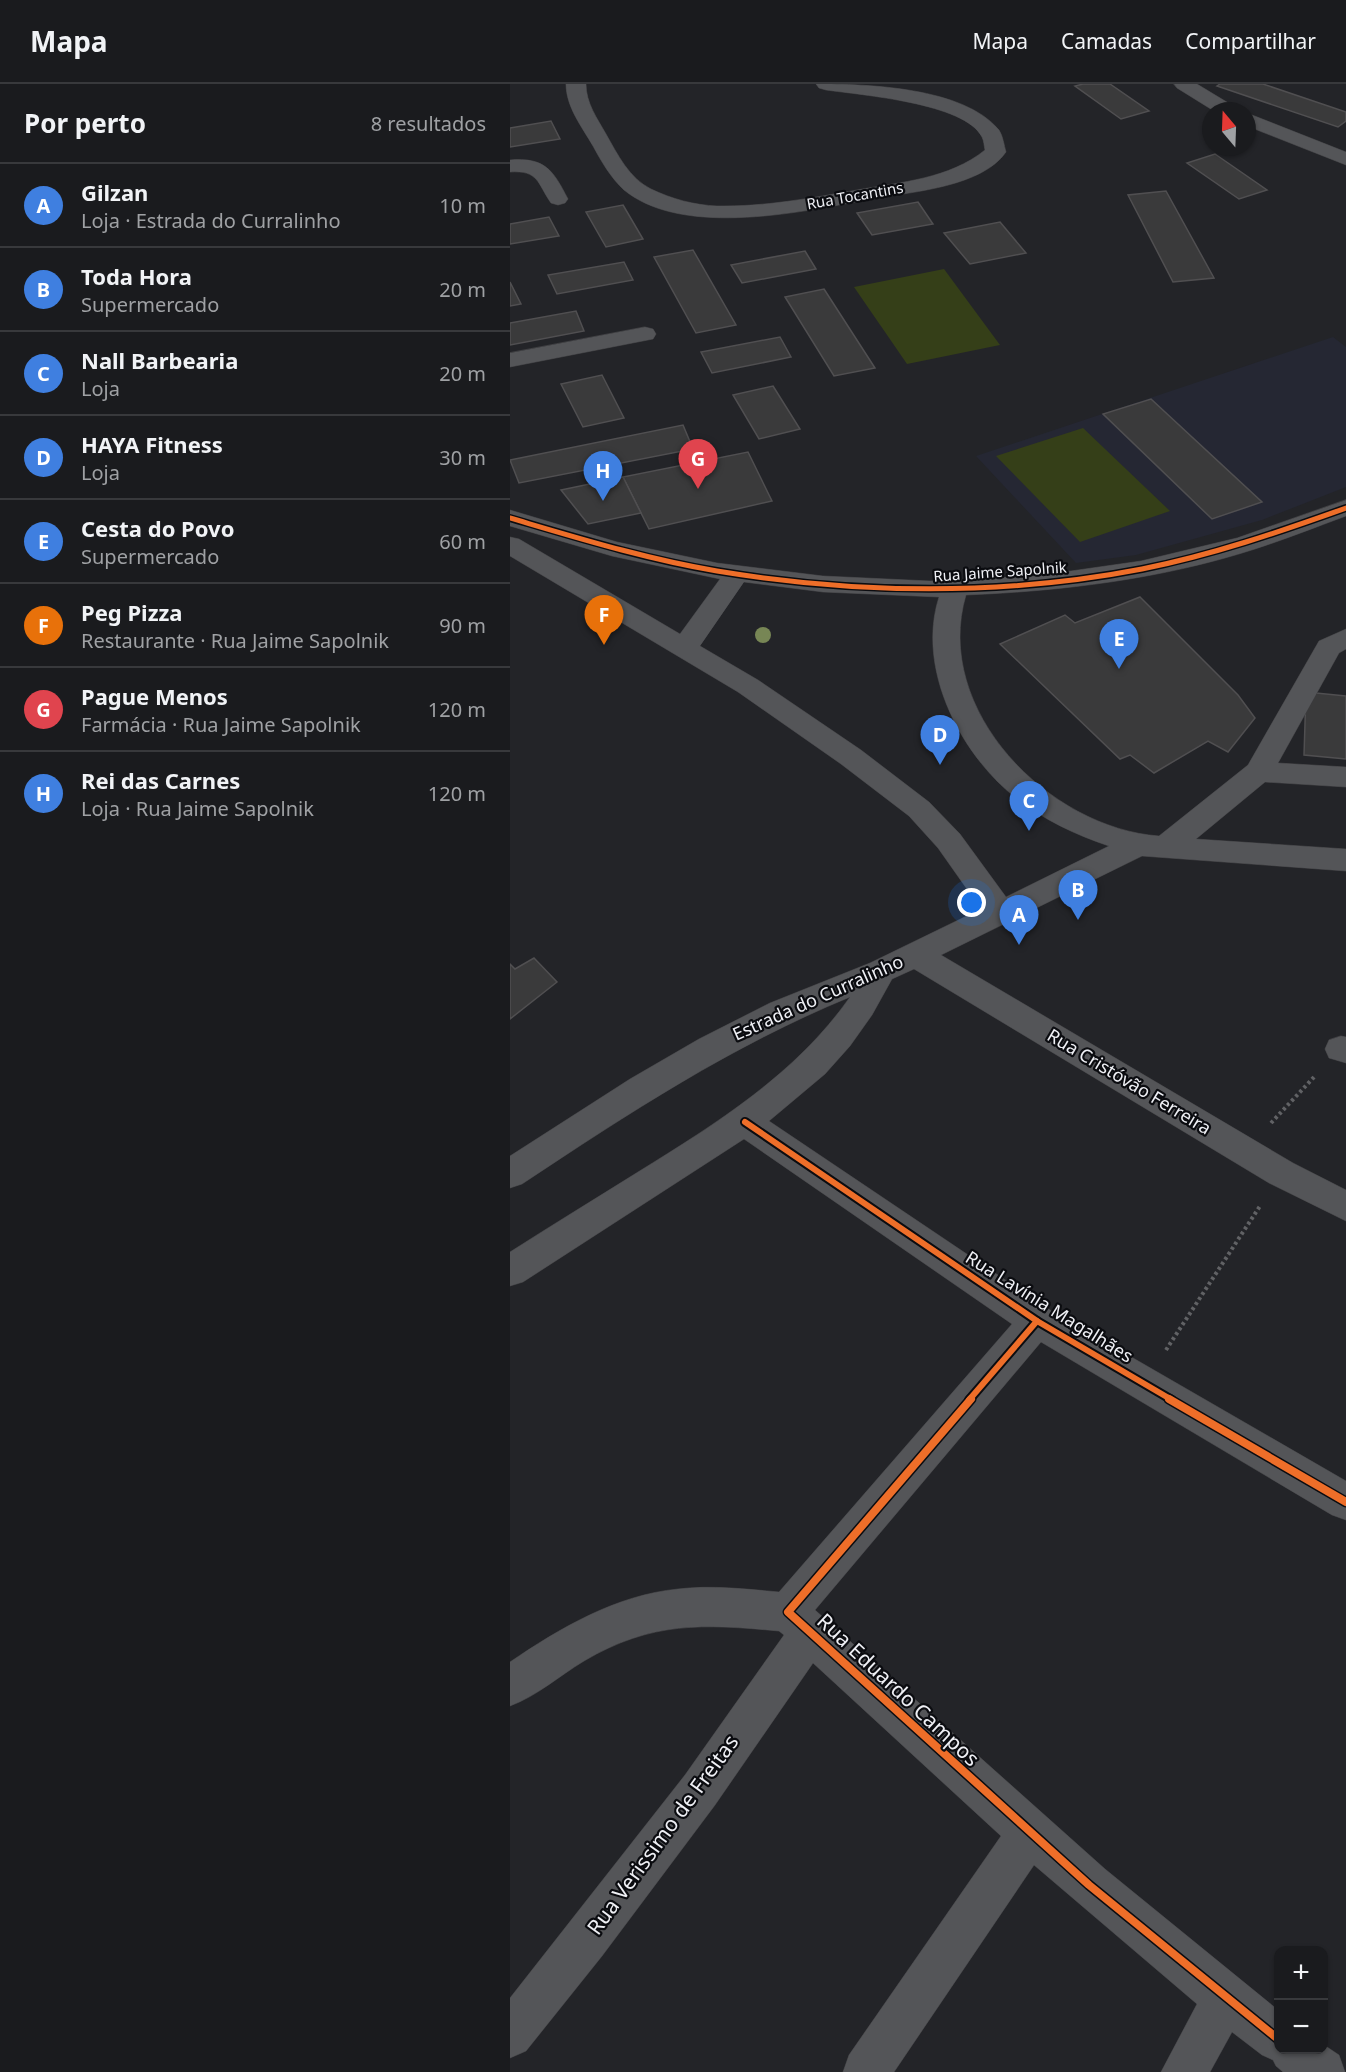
<!DOCTYPE html>
<html lang="pt">
<meta charset="utf-8">
<style>
:root{--surface:#1a1b1e;--page:#27282b;--text:#f1f3f6;--muted:#9fa1a4;--line:#38393c;--accent:#0f766e}
body{margin:0;font-family:"Noto Sans",sans-serif;background:var(--page);color:var(--text)}
.controls{position:absolute;right:18px;bottom:18px;display:grid;overflow:hidden;border-radius:12px;box-shadow:0 2px 4px #0004}
.controls button{width:54px;height:54px;display:grid;place-items:center;padding:0;border:0;border-bottom:2px solid var(--line);background:var(--surface);color:var(--text);font:30px sans-serif}
.compass{position:absolute;left:692px;top:18px;width:54px;height:54px;border-radius:50%;background:var(--surface);box-shadow:0 2px 4px #0004;rotate:341deg}
.you{position:absolute;left:462px;top:819px;width:21px;height:21px;margin:-15px;border:4px solid #fff;border-radius:50%;background:#1a73e8;box-shadow:0 0 0 9px #1a73e833}
.badge{display:grid;place-items:center;width:39px;height:39px;border-radius:50%;background:var(--accent);color:#fff;font-size:20px;font-weight:700}
.pin{position:absolute;translate:-50% -50px;filter:drop-shadow(0 2px 3px #0008)}
.pin::after{content:'';position:absolute;top:32px;width:21px;height:18px;background:inherit;clip-path:polygon(0 0,100% 0,50% 100%)}
.list{margin:0;padding:0;list-style:none}
h2{display:flex;justify-content:space-between;align-items:center;height:78px;margin:0;padding:0 24px;font-size:26px}
h2 small{font-size:20px;font-weight:400;color:var(--muted)}
.list li{display:grid;grid-template-columns:39px 1fr auto;gap:18px;align-items:center;box-sizing:border-box;height:84px;padding:0 24px;border-top:2px solid var(--line)}
.list b{display:block;font-size:22px;white-space:nowrap}
.list p{margin:0;font-size:20px;white-space:nowrap;color:var(--muted)}
.list em{font-size:20px;font-style:normal;color:var(--muted)}
.map{position:relative;flex:none;width:836px;height:1988px;overflow:hidden}
header{display:flex;align-items:center;gap:36px;box-sizing:border-box;height:84px;padding:0 30px;background:var(--surface);border-bottom:2px solid var(--line)}
header strong{font-size:28px}
nav{display:flex;gap:33px;margin-inline-start:auto;font-size:21px}
main{display:flex}
aside{flex:1;background:var(--surface)}
.map>svg:first-child{display:block}
.built{fill:#252733}
.green{fill:#353f18}
.building{fill:#3a3a3b;stroke:#504f51;stroke-width:1.5}
.lines{fill:none;stroke-linecap:round;stroke-linejoin:round}
.minor-casing{stroke:#3e3e41;stroke-width:1}
.path{stroke:#616265;stroke-width:4;stroke-dasharray:3 3;stroke-linecap:butt}
.minor{fill:#545558;fill-rule:evenodd}
.cycleway-far2-casing{stroke:#0b0c10;stroke-width:8}
.cycleway-far1-casing{stroke:#0b0c10;stroke-width:10}
.cycleway-casing{stroke:#0b0c10;stroke-width:11}
.cycleway-far2{stroke:#ee6e29;stroke-width:5}
.cycleway-far1{stroke:#ee6e29;stroke-width:6}
.cycleway{stroke:#ee6e29;stroke-width:8}
.tree{fill:#778655}
.labels{text-anchor:middle;stroke-width:4.5;stroke-linejoin:round;paint-order:stroke}
.far-street-label{font-size:15px;fill:#eff0f5;stroke:#0b0c10}
.street-label{font-size:18px;fill:#eff0f5;stroke:#0b0c10}
.near-street-label{font-size:21px;fill:#eff0f5;stroke:#0b0c10}
</style>
<header>
<strong>Mapa</strong>
<nav><a>Mapa</a><a>Camadas</a><a>Compartilhar</a></nav>
</header>
<main>
<aside>
<h2>Por perto<small>8 resultados</small></h2>
<ul class="list">
<li><span class="badge" style="background:#3f7fe0">A</span><div><b>Gilzan</b><p>Loja · Estrada do Curralinho</p></div><em>10 m</em></li>
<li><span class="badge" style="background:#3f7fe0">B</span><div><b>Toda Hora</b><p>Supermercado</p></div><em>20 m</em></li>
<li><span class="badge" style="background:#3f7fe0">C</span><div><b>Nall Barbearia</b><p>Loja</p></div><em>20 m</em></li>
<li><span class="badge" style="background:#3f7fe0">D</span><div><b>HAYA Fitness</b><p>Loja</p></div><em>30 m</em></li>
<li><span class="badge" style="background:#3f7fe0">E</span><div><b>Cesta do Povo</b><p>Supermercado</p></div><em>60 m</em></li>
<li><span class="badge" style="background:#e8710a">F</span><div><b>Peg Pizza</b><p>Restaurante · Rua Jaime Sapolnik</p></div><em>90 m</em></li>
<li><span class="badge" style="background:#e0444e">G</span><div><b>Pague Menos</b><p>Farmácia · Rua Jaime Sapolnik</p></div><em>120 m</em></li>
<li><span class="badge" style="background:#3f7fe0">H</span><div><b>Rei das Carnes</b><p>Loja · Rua Jaime Sapolnik</p></div><em>120 m</em></li>
</ul>
</aside>
<div class="map">
<svg width="836" height="1988" viewBox="0 0 836 1988">
<rect width="100%" height="100%" fill="#232428"/>
<!-- built -->
<polygon class="built" points="823,253 836,263 836,403 752,436 626,471 566,479 466,372"/>
<!-- green -->
<g class="green">
<polygon points="434,185 490,261 397,280 344,203"/>
<polygon points="573,344 660,427 570,458 486,372"/>
</g>
<!-- building -->
<g class="building">
<polygon points="573,0 600,0 639,27 611,35 565,2"/>
<polygon points="710,0 753,0 836,28 836,37 828,43 707,2"/>
<polygon points="41,37 50,55 0,63 0,44"/>
<polygon points="705,70 757,106 729,115 677,79"/>
<polygon points="656,107 704,194 663,198 618,111"/>
<polygon points="408,118 423,140 362,151 347,129"/>
<polygon points="113,121 133,155 96,163 76,128"/>
<polygon points="39,133 49,152 0,160 0,140"/>
<polygon points="490,138 516,169 460,180 434,149"/>
<polygon points="183,166 226,241 186,249 144,173"/>
<polygon points="295,167 306,185 232,199 221,181"/>
<polygon points="114,178 123,196 47,210 38,191"/>
<polygon points="0,198 11,220 0,222"/>
<polygon points="314,205 365,284 324,292 275,213"/>
<polygon points="66,227 74,247 0,261 0,239"/>
<polygon points="270,253 281,273 202,289 191,268"/>
<polygon points="92,291 114,334 73,343 51,300"/>
<polygon points="263,302 290,345 249,355 223,311"/>
<polygon points="641,315 752,418 702,435 593,330"/>
<polygon points="173,341 183,365 9,399 0,376"/>
<polygon points="238,368 262,417 139,445 113,393"/>
<polygon points="113,393 131,429 78,440 51,406"/>
<polygon points="630,513 728,611 745,634 718,668 698,657 644,689 620,671 610,675 490,560 555,531 565,539"/>
<polygon points="796,608 836,612 836,675 794,671"/>
<polygon points="24,874 47,898 0,935 0,880 5,885"/>
</g>
<g class="lines">
<!-- minor casing -->
<g class="minor-casing">
<g id="minor">
<path d="M56,0H76C76,19 87,34 96,50C108,71 119,94 141,105C162,115 184,121 207,122C254,123 301,114 347,106C391,98 439,95 475,66C474,62 474,57 472,53C455,19 351,11 316,6L309,4L306,0C357,0 454,3 489,46C493,52 494,61 496,68C473,102 404,108 366,114C297,127 174,155 114,106C101,94 91,77 83,62C72,43 56,23 56,0Z"/>
<polygon points="664,0 687,0 725,23 728,27 704,27 667,4"/>
<polygon points="737,29 836,68 836,81 737,42"/>
<path d="M0,76C35,73 43,86 58,115L55,119L48,121L41,119C27,99 29,86 0,88Z"/>
<polygon points="135,243 143,245 146,250 143,255 0,283 0,269"/>
<path d="M836,416V432C806,443 776,455 745,465C652,495 553,507 456,511C422,626 539,744 649,752L738,681L809,557L836,545V565L829,569L768,679L836,683V703L755,698L686,755L836,765V787L632,772L431,871L783,1079L836,1106V1137L759,1099L404,885L382,895L362,931L340,962L315,990L259,1037L540,1226L836,1397V1436L822,1431L531,1258L305,1526L595,1785L768,1926V1966H814V1961L829,1971L835,1988H773L766,1982L763,1976L752,1971L722,1948L700,1988H651L687,1920L524,1781L384,1988H333L339,1971L491,1752L303,1579L205,1721L92,1872L16,1967L0,1974V1914L175,1691L274,1551L269,1547C193,1540 142,1537 74,1577C49,1592 27,1612 0,1622V1578C50,1544 106,1511 168,1505C201,1501 236,1505 269,1508L502,1240L234,1055L13,1198L0,1202V1168C42,1141 85,1115 128,1088C207,1039 286,990 340,913C221,962 119,1029 12,1100L0,1104V1072L120,995L189,955L260,919L360,879L471,825L428,764L399,732L331,680L228,608L0,472V453L9,455L170,550L210,495L102,472L0,442V426L107,458L207,479L313,492L420,497L526,492L631,477L727,454ZM234,498L313,508L429,513C406,584 450,670 506,714C534,736 566,751 599,762L496,813L450,750L419,718L351,666L248,596L190,562Z"/>
<polygon points="831,952 836,953 836,979 819,974 815,965 819,956"/>
</g>
</g>
<!-- path -->
<g class="path">
<polyline points="761,1039 805,992"/>
<polyline points="656,1266 750,1122"/>
</g>
<!-- minor -->
<use href="#minor" class="minor"/>
<!-- cycleway-far2 casing -->
<g class="cycleway-far2-casing">
<path id="cycleway-far2" d="M0,434C68,454 136,475 207,487C346,510 493,512 632,485C702,471 769,448 836,424"/>
</g>
<!-- cycleway-far1 casing -->
<g class="cycleway-far1-casing">
<g id="cycleway-far1">
<polyline points="235,1038 527,1237 662,1316"/>
<polyline points="459,1316 527,1237"/>
</g>
</g>
<!-- cycleway casing -->
<g class="cycleway-casing">
<g id="cycleway">
<polyline points="461,1315 278,1528 579,1801 768,1955"/>
<polyline points="659,1315 836,1418"/>
</g>
</g>
<!-- cycleway-far2 -->
<use href="#cycleway-far2" class="cycleway-far2"/>
<!-- cycleway-far1 -->
<use href="#cycleway-far1" class="cycleway-far1"/>
<!-- cycleway -->
<use href="#cycleway" class="cycleway"/>
</g>
<!-- trees -->
<circle class="tree" cx="253" cy="551" r="8"/>
<g class="labels">
<!-- far-street labels -->
<g class="far-street-label">
<text transform="translate(345 112) rotate(-10)" y="5">Rua Tocantins</text>
<text transform="translate(490 488) rotate(-4)" y="5">Rua Jaime Sapolnik</text>
</g>
<!-- street labels -->
<g class="street-label">
<text transform="translate(308 914) rotate(-24)" y="6">Estrada do Curralinho</text>
<text transform="translate(619 998) rotate(31)" y="6">Rua Cristóvão Ferreira</text>
<text transform="translate(539 1223) rotate(32)" y="6">Rua Lavínia Magalhães</text>
</g>
<!-- near-street labels -->
<g class="near-street-label">
<text transform="translate(388 1606) rotate(43)" y="7">Rua Eduardo Campos</text>
<text transform="translate(153 1751) rotate(-54)" y="7">Rua Verissimo de Freitas</text>
</g>
</g>
</svg>
<div class="controls">
<button>+</button>
<button>−</button>
</div>
<svg class="compass" viewBox="-18 -18 36 36"><path d="M0-13l5 13h-10z" fill="#e53935"/><path d="M0 13l5-13h-10z" fill="#9fa1a4"/></svg>
<div class="you"></div>
<div class="pin badge" style="left:509px;top:861px;background:#3f7fe0">A</div>
<div class="pin badge" style="left:568px;top:836px;background:#3f7fe0">B</div>
<div class="pin badge" style="left:519px;top:747px;background:#3f7fe0">C</div>
<div class="pin badge" style="left:430px;top:681px;background:#3f7fe0">D</div>
<div class="pin badge" style="left:609px;top:585px;background:#3f7fe0">E</div>
<div class="pin badge" style="left:94px;top:561px;background:#e8710a">F</div>
<div class="pin badge" style="left:188px;top:405px;background:#e0444e">G</div>
<div class="pin badge" style="left:93px;top:417px;background:#3f7fe0">H</div>
</div>
</main>
